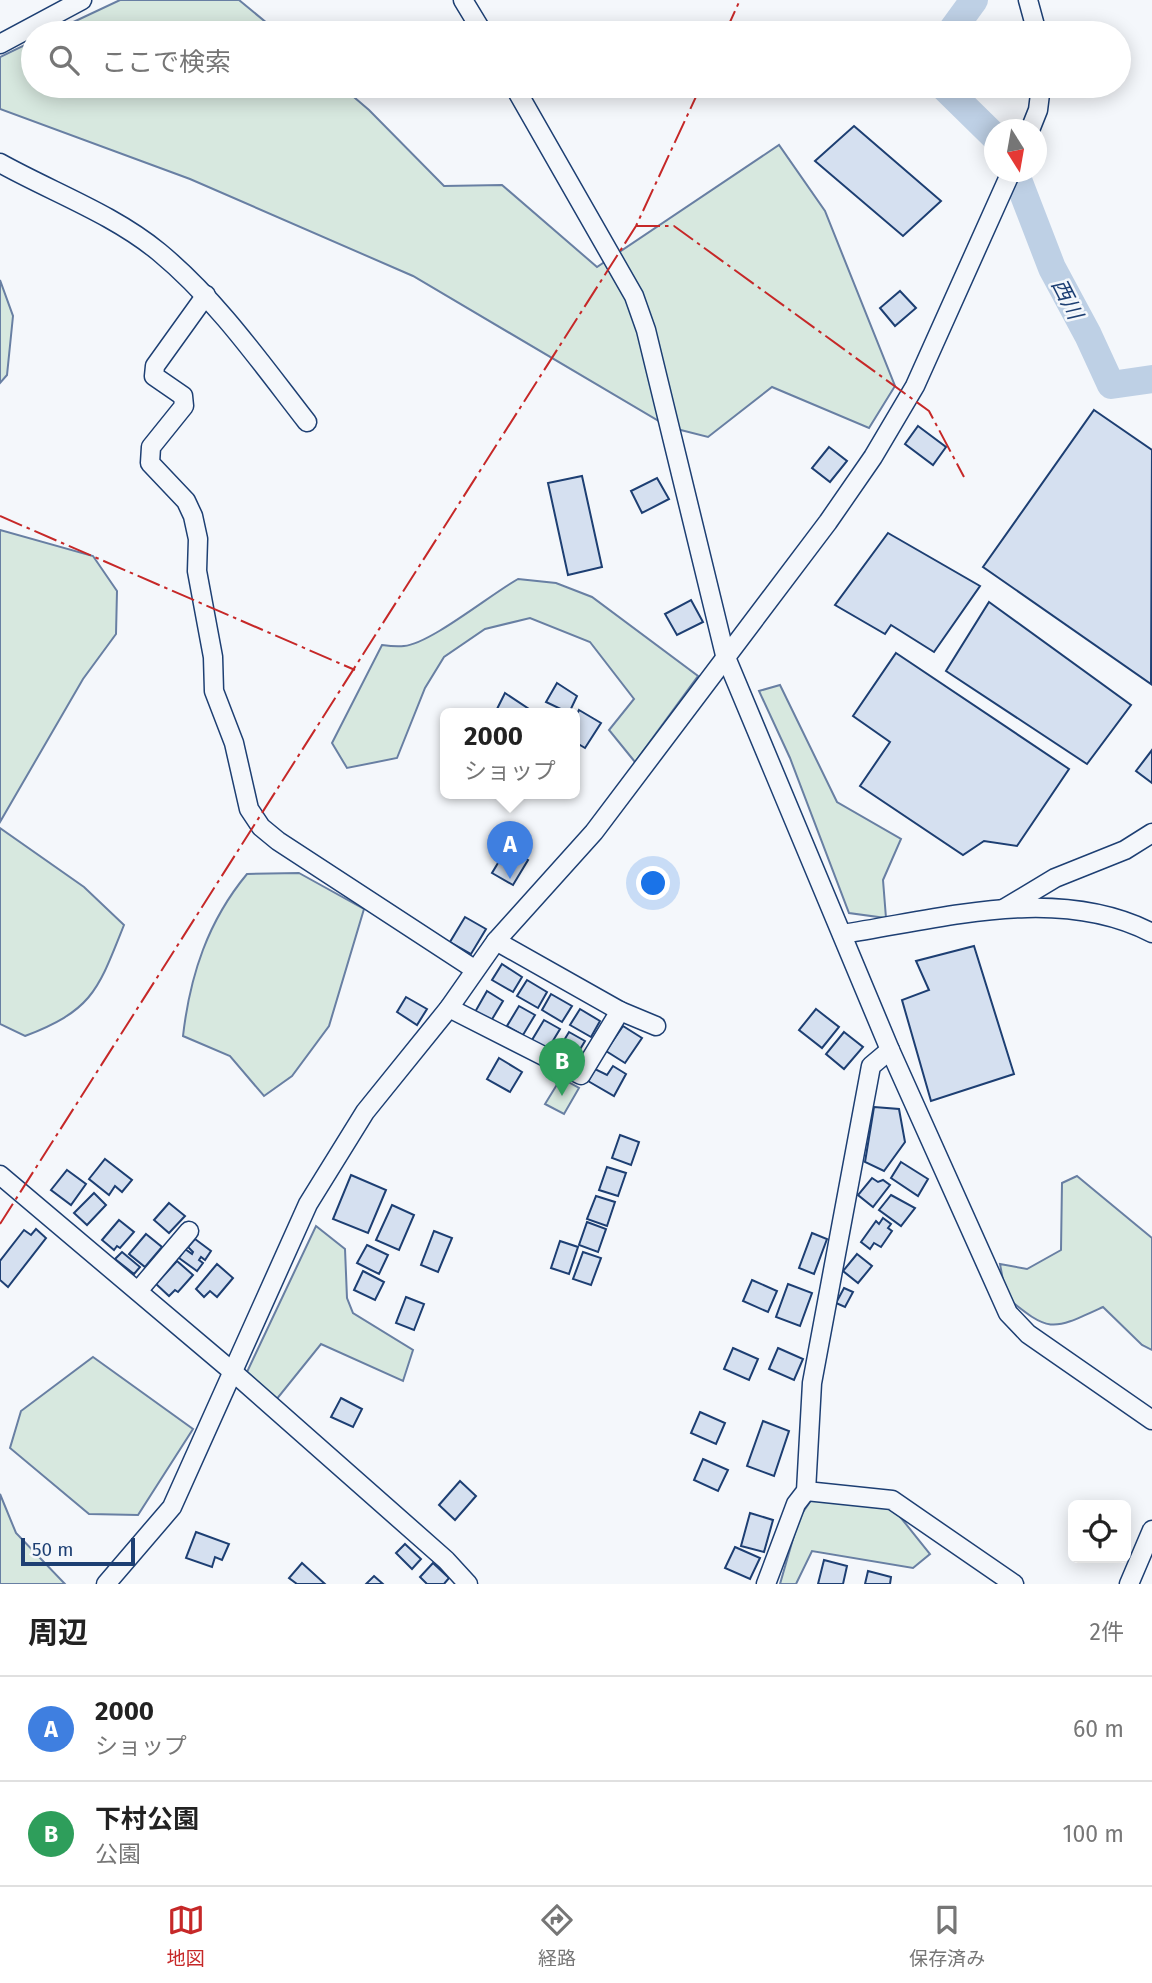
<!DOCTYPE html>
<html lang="ja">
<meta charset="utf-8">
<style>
:root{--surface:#fff;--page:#f2f2f2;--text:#222;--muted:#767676;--line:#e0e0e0;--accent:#c62828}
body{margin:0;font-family:"Fira Sans","Noto Sans JP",sans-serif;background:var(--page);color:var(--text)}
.controls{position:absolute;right:21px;bottom:21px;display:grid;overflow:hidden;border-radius:10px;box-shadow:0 4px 18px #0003}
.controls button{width:63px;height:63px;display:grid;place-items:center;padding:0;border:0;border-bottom:2px solid var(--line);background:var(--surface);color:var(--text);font:35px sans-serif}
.compass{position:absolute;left:984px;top:119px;width:63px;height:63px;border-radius:50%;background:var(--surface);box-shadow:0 4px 18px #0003;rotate:169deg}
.scale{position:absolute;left:21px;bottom:18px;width:114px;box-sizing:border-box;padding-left:7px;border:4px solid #1d3f73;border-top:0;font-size:19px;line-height:24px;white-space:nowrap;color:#1d3f73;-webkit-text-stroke:5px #f4f7fb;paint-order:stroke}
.you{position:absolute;left:654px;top:884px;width:24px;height:24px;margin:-18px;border:5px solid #fff;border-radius:50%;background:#1a73e8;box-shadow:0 0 0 10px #1a73e833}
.badge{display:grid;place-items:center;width:46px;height:46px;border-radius:50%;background:var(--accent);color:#fff;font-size:23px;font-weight:700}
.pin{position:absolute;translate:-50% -58px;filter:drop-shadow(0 2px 4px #0008)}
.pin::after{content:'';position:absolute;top:37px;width:24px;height:21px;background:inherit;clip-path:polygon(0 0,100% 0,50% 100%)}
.popup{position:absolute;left:440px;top:708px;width:140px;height:91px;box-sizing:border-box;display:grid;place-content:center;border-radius:10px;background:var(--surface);filter:drop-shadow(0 2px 5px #0005);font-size:23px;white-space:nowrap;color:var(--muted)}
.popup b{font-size:26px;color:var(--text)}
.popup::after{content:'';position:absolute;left:50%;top:100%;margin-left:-14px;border:14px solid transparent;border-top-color:var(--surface)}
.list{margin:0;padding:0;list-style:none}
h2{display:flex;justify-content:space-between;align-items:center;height:91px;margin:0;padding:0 28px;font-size:30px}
h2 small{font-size:23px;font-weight:400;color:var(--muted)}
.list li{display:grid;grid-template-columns:46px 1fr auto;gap:21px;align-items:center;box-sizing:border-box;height:105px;padding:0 28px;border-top:2px solid var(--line)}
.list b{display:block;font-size:26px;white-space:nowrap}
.list p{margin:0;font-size:23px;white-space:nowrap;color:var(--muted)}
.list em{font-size:23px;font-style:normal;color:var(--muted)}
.icon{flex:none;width:38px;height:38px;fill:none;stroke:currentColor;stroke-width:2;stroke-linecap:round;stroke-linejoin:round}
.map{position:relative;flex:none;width:1152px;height:1584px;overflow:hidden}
.search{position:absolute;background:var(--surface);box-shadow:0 4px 18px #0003;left:21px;right:21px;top:21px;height:77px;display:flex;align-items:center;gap:18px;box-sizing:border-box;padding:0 24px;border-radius:38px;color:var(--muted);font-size:26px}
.sheet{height:301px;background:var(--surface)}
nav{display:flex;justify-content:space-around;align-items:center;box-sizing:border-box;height:98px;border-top:2px solid var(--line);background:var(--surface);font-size:19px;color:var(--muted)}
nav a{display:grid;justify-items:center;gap:4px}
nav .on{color:var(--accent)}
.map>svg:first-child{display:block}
.green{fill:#d7e8df;stroke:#687fa3;stroke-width:2}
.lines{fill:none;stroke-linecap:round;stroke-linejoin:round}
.river{stroke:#bed0e5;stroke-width:28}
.building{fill:#d5e0f0;stroke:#1d3f73;stroke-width:2}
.minor-casing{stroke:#1d3f73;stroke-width:21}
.minor{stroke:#f4f7fb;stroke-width:18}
.power{stroke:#c62828;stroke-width:2;stroke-dasharray:24 5 3.5 5;stroke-linecap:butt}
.labels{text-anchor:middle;stroke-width:5;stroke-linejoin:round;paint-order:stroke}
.water-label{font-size:21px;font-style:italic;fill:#1d3f73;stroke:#f4f7fb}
</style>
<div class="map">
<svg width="1152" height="1584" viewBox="0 0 1152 1584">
<rect width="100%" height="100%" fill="#f4f7fb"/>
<!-- green -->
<g class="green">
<polygon points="120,0 239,0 279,33 50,33"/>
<polygon points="33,41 33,86 341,86 369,110 444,186 502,185 597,267 779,145 825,211 895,386 869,428 772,387 708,437 669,427 413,276 190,179 0,109 0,57"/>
<polygon points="0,280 13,316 7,375 0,383"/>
<polygon points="0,530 93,556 117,591 116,634 83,679 0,822"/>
<path d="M518,579L556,583L592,597L698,676L635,762L609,730L634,699L590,642L530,618L485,629L444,657L425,688L397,758L347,768L332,743L382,645C389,646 397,647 404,646C430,644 491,594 518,579Z"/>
<polygon points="780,685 837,802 901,839 883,880 886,918 849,913 790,758 759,691"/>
<path d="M0,828L84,887L124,925C98,990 93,1010 25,1036L0,1024Z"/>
<path d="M299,873L364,909L329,1026L292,1076L264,1096L230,1056L183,1036C190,975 208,921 247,874Z"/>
<polygon points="561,1078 579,1088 564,1114 545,1104"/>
<path d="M1077,1176L1152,1238V1350L1142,1345L1103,1307C1051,1331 1050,1333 1006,1297L1000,1264L1027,1269L1061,1250L1062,1183Z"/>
<polygon points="316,1226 345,1249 347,1298 353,1313 413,1350 403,1381 321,1344 276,1400 247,1372"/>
<polygon points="93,1357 193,1429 138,1515 89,1514 10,1448 21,1411"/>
<polygon points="0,1494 16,1533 65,1584 0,1584"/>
<polygon points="814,1496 893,1508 930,1554 913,1568 812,1551 796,1584 780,1584 799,1518"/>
</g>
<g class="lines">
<!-- river -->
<g class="river">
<polyline points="950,33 974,0"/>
<polyline points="943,86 995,137"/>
<polyline points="1015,172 1052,268 1088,335 1111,385 1152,379"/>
</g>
</g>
<!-- building -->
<g class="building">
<polygon points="854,126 941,201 903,236 815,161"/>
<polygon points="900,291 916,308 895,326 880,308"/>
<polygon points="1094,410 1152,450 1151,684 983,567"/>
<polygon points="918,426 946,447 933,465 905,444"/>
<polygon points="829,447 847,461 830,482 812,468"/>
<polygon points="582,476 602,567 568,575 548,483"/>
<polygon points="657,478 669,499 642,513 631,491"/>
<polygon points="888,533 980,586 934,652 891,625 885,634 835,605"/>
<polygon points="691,600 703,622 677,635 665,614"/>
<polygon points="989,602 1131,705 1087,764 946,671"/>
<polygon points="896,653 1069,769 1017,846 984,841 963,855 860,786 890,742 853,716"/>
<polygon points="557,683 577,696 569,713 546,702"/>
<polygon points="505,693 535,713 495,713"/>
<polygon points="579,710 601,723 585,748 575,742 575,718"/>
<polygon points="1152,750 1152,783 1136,771"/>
<polygon points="507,848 528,860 513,885 492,873"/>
<polygon points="465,917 486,929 471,954 450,942"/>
<polygon points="974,946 1014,1074 931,1101 902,1000 929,990 916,961"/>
<polygon points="502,964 522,977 513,992 492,980"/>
<polygon points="527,980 547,992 538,1008 517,996"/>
<polygon points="487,991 503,1001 491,1021 475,1012"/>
<polygon points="551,994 572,1006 562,1022 542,1010"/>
<polygon points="406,997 427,1009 417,1025 397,1012"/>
<polygon points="519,1006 535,1015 523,1035 507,1026"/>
<polygon points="580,1009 600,1021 591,1037 570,1025"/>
<polygon points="816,1009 839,1027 822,1048 799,1030"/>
<polygon points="544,1020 560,1029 548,1049 532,1040"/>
<polygon points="623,1026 642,1038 625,1063 606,1051"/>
<polygon points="569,1032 585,1041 573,1061 557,1052"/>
<polygon points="844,1032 863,1047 844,1069 826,1054"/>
<polygon points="499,1058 522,1072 510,1092 487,1079"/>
<polygon points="613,1066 626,1074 614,1096 588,1081 595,1069 607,1075"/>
<polygon points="874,1107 899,1109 905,1142 884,1171 865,1162"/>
<polygon points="620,1135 639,1142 631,1165 612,1158"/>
<polygon points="105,1159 132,1180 122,1192 115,1186 109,1195 89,1179"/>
<polygon points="901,1162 928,1179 918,1196 891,1178"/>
<polygon points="607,1167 626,1173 618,1196 599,1190"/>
<polygon points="67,1170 86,1184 71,1205 51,1190"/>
<polygon points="351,1175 386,1190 368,1233 333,1219"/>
<polygon points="872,1178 878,1182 883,1180 890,1185 873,1207 858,1195"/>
<polygon points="94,1193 106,1205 87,1225 74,1213"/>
<polygon points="891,1195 915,1208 901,1226 879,1210"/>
<polygon points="596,1196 615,1202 607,1226 587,1219"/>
<polygon points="169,1203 185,1216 169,1233 154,1220"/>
<polygon points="392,1205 414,1215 399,1250 376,1240"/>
<polygon points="883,1218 891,1224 888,1228 892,1231 881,1247 874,1243 870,1249 861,1242 876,1221 879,1224"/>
<polygon points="119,1220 134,1232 120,1248 117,1246 114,1250 102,1240"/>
<polygon points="587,1222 606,1229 598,1252 579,1245"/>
<polygon points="36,1229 46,1238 8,1287 0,1280 0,1261 24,1230 31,1235"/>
<polygon points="434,1231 452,1238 438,1272 421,1265"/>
<polygon points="812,1233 827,1239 814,1274 799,1268"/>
<polygon points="146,1234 162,1247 145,1267 129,1254"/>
<polygon points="195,1239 211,1251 205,1260 201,1257 199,1260 203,1263 197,1271 179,1258 185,1249 192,1254 193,1252 188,1247"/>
<polygon points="560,1241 578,1247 569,1274 551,1268"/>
<polygon points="367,1245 388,1255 379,1274 357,1263"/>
<polygon points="122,1252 140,1267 134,1274 115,1259"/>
<polygon points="583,1252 601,1258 591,1285 573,1279"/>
<polygon points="857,1254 872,1266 858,1283 843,1271"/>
<polygon points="177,1261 193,1275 178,1292 175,1290 169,1296 156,1284"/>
<polygon points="217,1264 233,1278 217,1297 210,1291 204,1297 196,1289"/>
<polygon points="363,1271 384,1282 375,1300 354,1290"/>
<polygon points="752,1280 777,1291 768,1312 743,1301"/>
<polygon points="788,1284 812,1293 800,1326 776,1317"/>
<polygon points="844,1288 853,1292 845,1307 836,1303"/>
<polygon points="406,1297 424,1304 414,1330 396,1323"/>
<polygon points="733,1348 758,1359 749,1380 724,1369"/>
<polygon points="778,1348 803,1359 794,1380 769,1369"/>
<polygon points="341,1398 362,1409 353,1427 331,1417"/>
<polygon points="700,1412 725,1423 716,1444 691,1433"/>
<polygon points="763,1421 789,1431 774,1476 747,1466"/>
<polygon points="703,1459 728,1470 718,1491 694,1480"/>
<polygon points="460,1481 476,1496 455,1520 439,1505"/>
<polygon points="750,1513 773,1520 764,1552 741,1546"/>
<polygon points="196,1532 229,1544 222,1560 215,1557 212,1567 186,1558"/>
<polygon points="405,1544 421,1559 412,1569 396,1553"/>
<polygon points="735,1547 760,1558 750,1579 725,1568"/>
<polygon points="824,1560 847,1566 843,1584 818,1584"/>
<polygon points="302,1563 325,1584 297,1584 289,1578"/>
<polygon points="433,1563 449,1578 444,1584 427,1584 420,1577"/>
<polygon points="868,1571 891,1577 890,1584 865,1584"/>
<polygon points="374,1576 383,1584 366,1584"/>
</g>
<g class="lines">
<!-- minor casing -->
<g class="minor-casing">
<g id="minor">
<polyline points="463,0 483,33"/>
<polyline points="1028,0 1037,33"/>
<polyline points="0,44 82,0"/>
<polyline points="514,86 634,296 646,330 725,655 890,1050 1008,1313 1028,1334 1152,1420"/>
<polyline points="1030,130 1038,110 1041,86"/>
<path d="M0,163C52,192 113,214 159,252C217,300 261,363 307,422"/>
<polyline points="206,295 155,366 154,376 183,396 184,406 151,447 150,463 186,501 193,516 198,539 197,571 213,657 214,691 234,743 249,809 261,827 278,841 474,969"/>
<polyline points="1005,908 1055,878 1125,850 1152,833"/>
<path d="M842,934C942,919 1057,884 1152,933"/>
<polyline points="496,941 620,1011 656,1026"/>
<polyline points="449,1008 581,1075 620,1011"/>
<polyline points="0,1175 233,1372 446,1560 468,1584"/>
<polyline points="138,1291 189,1231"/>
<polyline points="806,1491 892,1500 1014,1584"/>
<polyline points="106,1584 172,1507 308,1204 365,1112 449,1008 496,941 594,832 828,522 873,457 915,386 1011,172"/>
<polyline points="766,1584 796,1504 806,1491 812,1383 871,1066 890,1050"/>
<polyline points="1129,1584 1152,1530"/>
</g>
</g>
<!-- minor -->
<use href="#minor" class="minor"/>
<!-- power -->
<g class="power">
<polyline points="725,33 740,0"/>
<polyline points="636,226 674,226 929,411 964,477"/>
<polyline points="0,516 355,670"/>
<polyline points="0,1224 636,226 701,86"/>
</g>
</g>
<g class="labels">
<!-- water labels -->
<g class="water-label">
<text transform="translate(1067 299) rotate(63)" y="7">西川</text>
</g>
</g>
</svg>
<div class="controls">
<button><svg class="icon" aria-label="locate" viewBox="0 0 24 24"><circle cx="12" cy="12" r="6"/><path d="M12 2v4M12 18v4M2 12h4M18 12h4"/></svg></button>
</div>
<svg class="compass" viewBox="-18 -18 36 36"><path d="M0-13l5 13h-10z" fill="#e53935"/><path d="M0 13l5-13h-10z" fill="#767676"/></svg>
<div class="scale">50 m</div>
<div class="you"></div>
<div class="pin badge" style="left:510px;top:879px;background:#3f7fe0">A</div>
<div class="popup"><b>2000</b>ショップ</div>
<div class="pin badge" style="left:562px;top:1096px;background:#2e9e5b">B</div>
<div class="search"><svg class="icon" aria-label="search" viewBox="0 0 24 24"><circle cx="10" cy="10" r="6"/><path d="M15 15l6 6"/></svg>ここで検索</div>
</div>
<section class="sheet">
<h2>周辺<small>2件</small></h2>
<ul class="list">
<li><span class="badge" style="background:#3f7fe0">A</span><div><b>2000</b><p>ショップ</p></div><em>60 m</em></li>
<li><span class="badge" style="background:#2e9e5b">B</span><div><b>下村公園</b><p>公園</p></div><em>100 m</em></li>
</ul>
</section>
<nav>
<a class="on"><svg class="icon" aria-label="map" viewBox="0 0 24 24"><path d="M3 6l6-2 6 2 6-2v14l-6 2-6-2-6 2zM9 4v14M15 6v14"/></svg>地図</a>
<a><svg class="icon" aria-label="directions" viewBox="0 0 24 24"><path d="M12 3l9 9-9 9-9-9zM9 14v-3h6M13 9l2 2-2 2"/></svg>経路</a>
<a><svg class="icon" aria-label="saved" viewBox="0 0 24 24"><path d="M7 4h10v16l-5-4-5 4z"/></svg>保存済み</a>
</nav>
